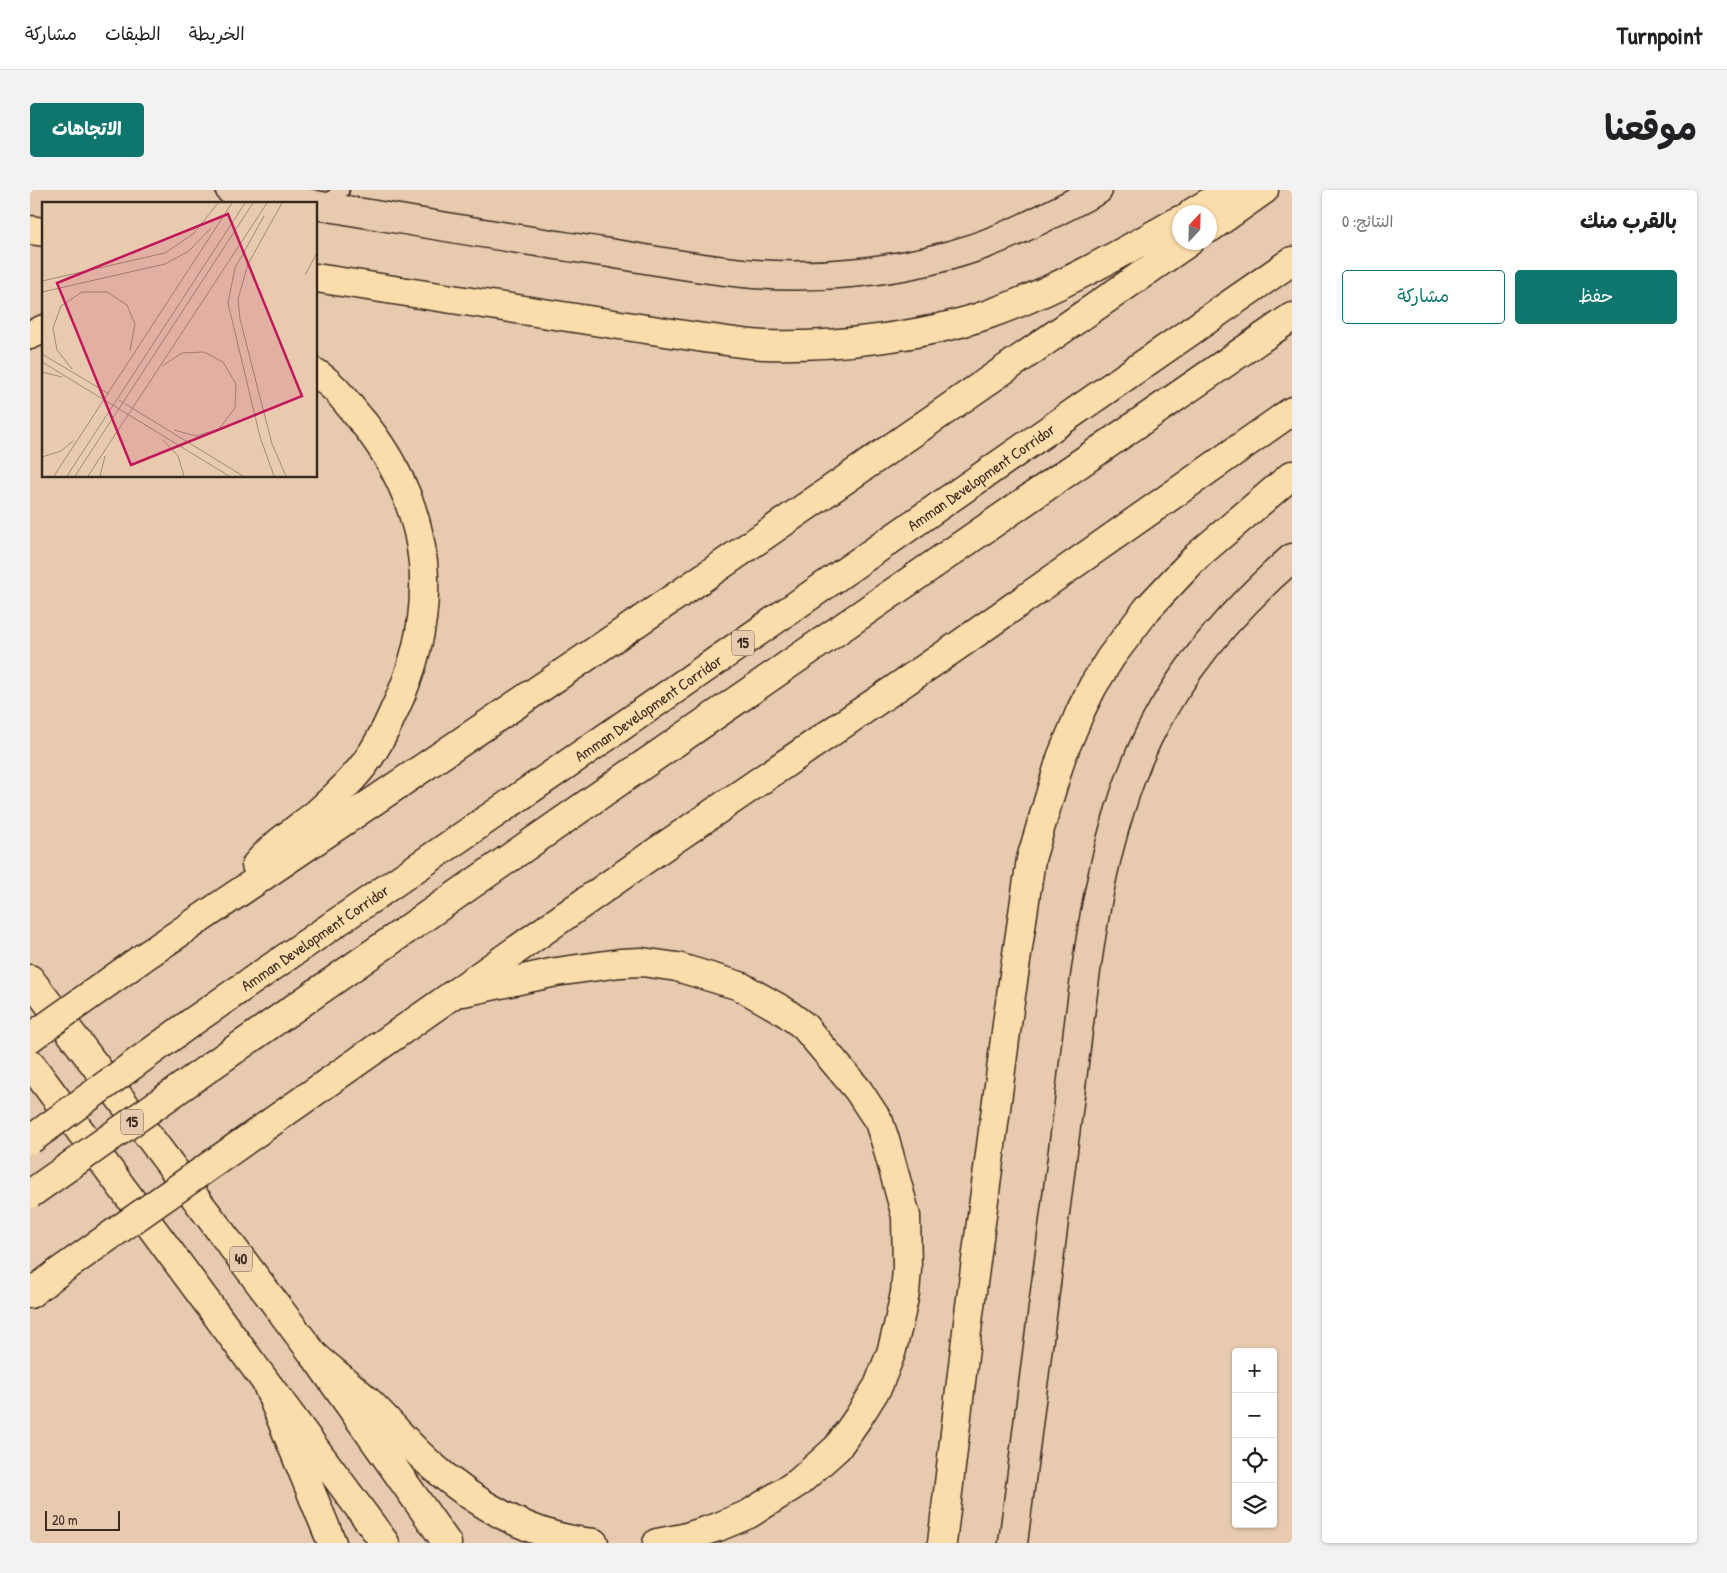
<!DOCTYPE html>
<html lang="ar">
<meta charset="utf-8">
<style>
:root{--surface:#fff;--page:#f2f2f2;--text:#202124;--muted:#757577;--line:#e0e0e0;--accent:#0f766e}
body{margin:0;font-family:"Patrick Hand","Playpen Sans Arabic",sans-serif;background:var(--page);color:var(--text);direction:rtl}
.controls{position:absolute;right:15px;bottom:15px;display:grid;overflow:hidden;border-radius:5px;box-shadow:0 1px 4px #0004}
.controls button{width:45px;height:45px;display:grid;place-items:center;padding:0;border:0;border-bottom:1px solid var(--line);background:var(--surface);color:var(--text);font:25px sans-serif}
.compass{position:absolute;left:1142px;top:15px;width:45px;height:45px;border-radius:50%;background:var(--surface);box-shadow:0 1px 4px #0004;rotate:22deg}
.scale{position:absolute;left:15px;bottom:12px;width:75px;box-sizing:border-box;padding-left:5px;border:2px solid #3b2a1e;border-top:0;font-size:14px;line-height:18px;white-space:nowrap;color:#3b2a1e;-webkit-text-stroke:4px #e8caaf;paint-order:stroke}
.list{margin:0;padding:0;list-style:none}
h2{display:flex;justify-content:space-between;align-items:center;height:65px;margin:0;padding:0 20px;font-size:21px}
h2 small{font-size:16px;font-weight:400;color:var(--muted)}
.actions{display:flex;gap:10px;padding:15px 20px}
.actions a{flex:1;padding:11px 0;border:1px solid var(--accent);border-radius:5px;text-align:center;font-size:18px;color:var(--accent)}
.actions .main{background:var(--accent);color:#fff}
.icon{flex:none;width:28px;height:28px;fill:none;stroke:currentColor;stroke-width:2;stroke-linecap:round;stroke-linejoin:round}
.map{position:relative;flex:none;width:1262px;height:1353px;overflow:hidden;direction:ltr;border-radius:5px}
header{display:flex;align-items:center;gap:30px;box-sizing:border-box;height:70px;padding:0 25px;background:var(--surface);border-bottom:1px solid var(--line)}
header strong{font-size:24px}
nav{display:flex;gap:28px;margin-inline-start:auto;font-size:18px}
.intro{display:flex;align-items:center;justify-content:space-between;box-sizing:border-box;height:120px;padding:0 30px}
h1{margin:0;font-size:35px}
.button{padding:12px 22px;border-radius:5px;background:var(--accent);color:#fff;font-size:18px;font-weight:700}
main{display:flex;gap:30px;padding:0 30px}
aside{flex:1;background:var(--surface);border-radius:5px;box-shadow:0 1px 4px #0004}
.map>svg:first-child{display:block}
.lines{fill:none;stroke-linecap:round;stroke-linejoin:round}
.service-casing{stroke:#3b2a1e;stroke-width:19}
.minor-casing{stroke:#3b2a1e;stroke-width:31}
.trunk-casing{stroke:#3b2a1e;stroke-width:31}
.motorway-casing{stroke:#3b2a1e;stroke-width:31}
.service{stroke:#e8caaf;stroke-width:15}
.minor{stroke:#e8caaf;stroke-width:28}
.trunk{stroke:#fbddab;stroke-width:28}
.motorway{stroke:#fbddab;stroke-width:28}
.motorway-bridge-casing{stroke:#3b2a1e;stroke-width:31;stroke-linecap:butt}
.motorway-bridge{stroke:#fbddab;stroke-width:28}
.labels{text-anchor:middle;stroke-width:4;stroke-linejoin:round;paint-order:stroke}
.shield{fill:#e8caaf;stroke:#6f5a4a;stroke-width:1}
.shield-label{font-size:15px;font-weight:bold;fill:#3b2a1e}
.street-label{font-size:16px;fill:#3b2a1e;stroke:#e8caaf}
.inset-road{fill:none;stroke:#a38a75;stroke-width:1}
.view{fill:#c2185b;fill-opacity:0.15;stroke:#c2185b;stroke-width:2.5}
.inset-edge{fill:none;stroke:#3b2a1e;stroke-width:2.5}
</style>
<header>
<strong>Turnpoint</strong>
<nav><a>الخريطة</a><a>الطبقات</a><a>مشاركة</a></nav>
</header>
<div class="intro"><h1>موقعنا</h1><a class="button">الاتجاهات</a></div>
<main>
<aside>
<h2>بالقرب منك<small>النتائج: 0</small></h2>
<ul class="list">
</ul>
<div class="actions"><a class="main">حفظ</a><a>مشاركة</a></div>
</aside>
<div class="map">
<svg width="1262" height="1353" viewBox="0 0 1262 1353">
<rect width="100%" height="100%" fill="#e8caaf"/>
<filter id="ink" filterUnits="userSpaceOnUse"><feTurbulence type="fractalNoise" baseFrequency=".02" numOctaves="2"/><feDisplacementMap in="SourceGraphic" scale="10" xChannelSelector="R" yChannelSelector="G"/><feConvolveMatrix kernelMatrix="1 2 1 2 8 2 1 2 1" color-interpolation-filters="sRGB"/></filter>
<g filter="url(#ink)">
<g class="lines">
<!-- service casing -->
<g class="service-casing">
<polyline id="service" points="295,16 311,0"/>
</g>
<!-- minor casing -->
<g class="minor-casing">
<g id="minor">
<polyline points="200,0 282,14"/>
<path d="M286,15C382,31 477,48 573,62C623,70 674,80 724,84C787,89 860,82 921,65C973,51 1020,25 1068,0"/>
<path d="M983,1353C1002,1206 1020,1060 1039,913C1054,798 1063,680 1107,572C1139,493 1198,424 1262,368"/>
</g>
</g>
<!-- trunk casing -->
<g class="trunk-casing">
<g id="trunk">
<polyline points="0,789 284,1165 417,1353"/>
<polyline points="0,873 355,1353"/>
</g>
</g>
<!-- motorway casing -->
<g class="motorway-casing">
<g id="motorway">
<polyline points="1163,22 1200,0"/>
<polyline points="1180,38 1234,0"/>
<polyline points="0,40 14,42"/>
<path d="M286,88L674,148C693,150 714,154 734,155C804,157 893,147 959,124C1025,101 1088,65 1150,30"/>
<polyline points="0,145 14,139"/>
<path d="M226,675C243,654 266,640 286,624C304,608 322,591 336,572C347,557 356,539 363,523C412,421 404,321 333,232C318,215 306,196 286,183"/>
<polyline points="111,769 664,394 1159,52"/>
<polyline points="433,802 526,782 590,773 612,772 647,777 710,796 754,821 774,836 828,900 849,932 856,953 876,1026 877,1079 875,1103 868,1136 861,1163 848,1196 828,1228 807,1258 769,1292 719,1324 688,1337 653,1348 627,1353"/>
<path id="s1" d="M162,832L575,548L1262,71"/>
<polyline points="204,860 597,586 1262,127"/>
<polyline points="243,931 620,666 926,457 1262,221"/>
<polyline points="0,1104 26,1084"/>
<path d="M284,1165C302,1181 321,1195 339,1212C360,1232 378,1255 400,1274C445,1314 503,1348 564,1353"/>
<polyline points="238,1197 302,1353"/>
<polyline points="912,1353 939,1124 979,819 1001,669 1031,568 1051,520 1063,496 1081,467 1118,418 1167,366 1262,285"/>
</g>
</g>
<!-- service -->
<use href="#service" class="service"/>
<!-- minor -->
<use href="#minor" class="minor"/>
<!-- trunk -->
<use href="#trunk" class="trunk"/>
<!-- motorway -->
<use href="#motorway" class="motorway"/>
<!-- motorway-bridge casing -->
<g class="motorway-bridge-casing">
<g id="motorway-bridge">
<polyline points="0,848 111,769"/>
<polyline points="0,950 162,832"/>
<polyline points="0,1004 204,860"/>
<polyline points="26,1084 243,931"/>
</g>
</g>
<!-- motorway-bridge -->
<use href="#motorway-bridge" class="motorway-bridge"/>
</g>
</g>
<g class="labels">
<!-- shield labels -->
<g class="shield">
<rect x="702" y="440.5" width="22" height="25" rx="4"/>
<rect x="91" y="919.5" width="22" height="25" rx="4"/>
<rect x="200" y="1056.5" width="22" height="25" rx="4"/>
</g>
<g class="shield-label">
<text x="713" y="458">15</text>
<text x="102" y="937">15</text>
<text x="211" y="1074">40</text>
</g>
<!-- street labels -->
<g class="street-label">
<text dy="6" stroke="none"><textPath href="#s1" startOffset="959">Amman Development Corridor</textPath></text>
<text dy="6" stroke="none"><textPath href="#s1" startOffset="554">Amman Development Corridor</textPath></text>
<text dy="6" stroke="none"><textPath href="#s1" startOffset="149">Amman Development Corridor</textPath></text>
</g>
</g>
<!-- overview -->
<g transform="translate(12 12)">
<rect width="275" height="275" fill="#e8caaf"/>
<path class="inset-road" d="M240,1L206,62L196,97L198,117L230,242L244,274M222,14L193,66L186,101L218,235L232,274M263,73L275,51M0,79L123,51L151,32L176,1M0,90L123,62L147,49L169,26M0,152L67,192M0,160L187,274M120,164L140,151L162,150L181,160L194,182L193,206L177,227L154,234L132,228M30,167L15,148L11,126L19,104L40,90H65L85,103L93,122L88,149M0,170L20,175M77,198L201,274M121,238L136,254L142,274M0,255L19,249L31,239M12,274L190,1M25,274L203,1M33,274L211,1M46,274L225,1M58,274L63,254"/>
<path class="view" d="M186,12L260,194L89,263L15,81Z"/>
<rect width="275" height="275" class="inset-edge"/>
</g>
</svg>
<div class="controls">
<button>+</button>
<button>−</button>
<button><svg class="icon" aria-label="locate" viewBox="0 0 24 24"><circle cx="12" cy="12" r="6"/><path d="M12 2v4M12 18v4M2 12h4M18 12h4"/></svg></button>
<button><svg class="icon" aria-label="layers" viewBox="0 0 24 24"><path d="M12 4l9 5-9 5-9-5zM3 14l9 5 9-5"/></svg></button>
</div>
<svg class="compass" viewBox="-18 -18 36 36"><path d="M0-13l5 13h-10z" fill="#e53935"/><path d="M0 13l5-13h-10z" fill="#757577"/></svg>
<div class="scale">20 m</div>
</div>
</main>
